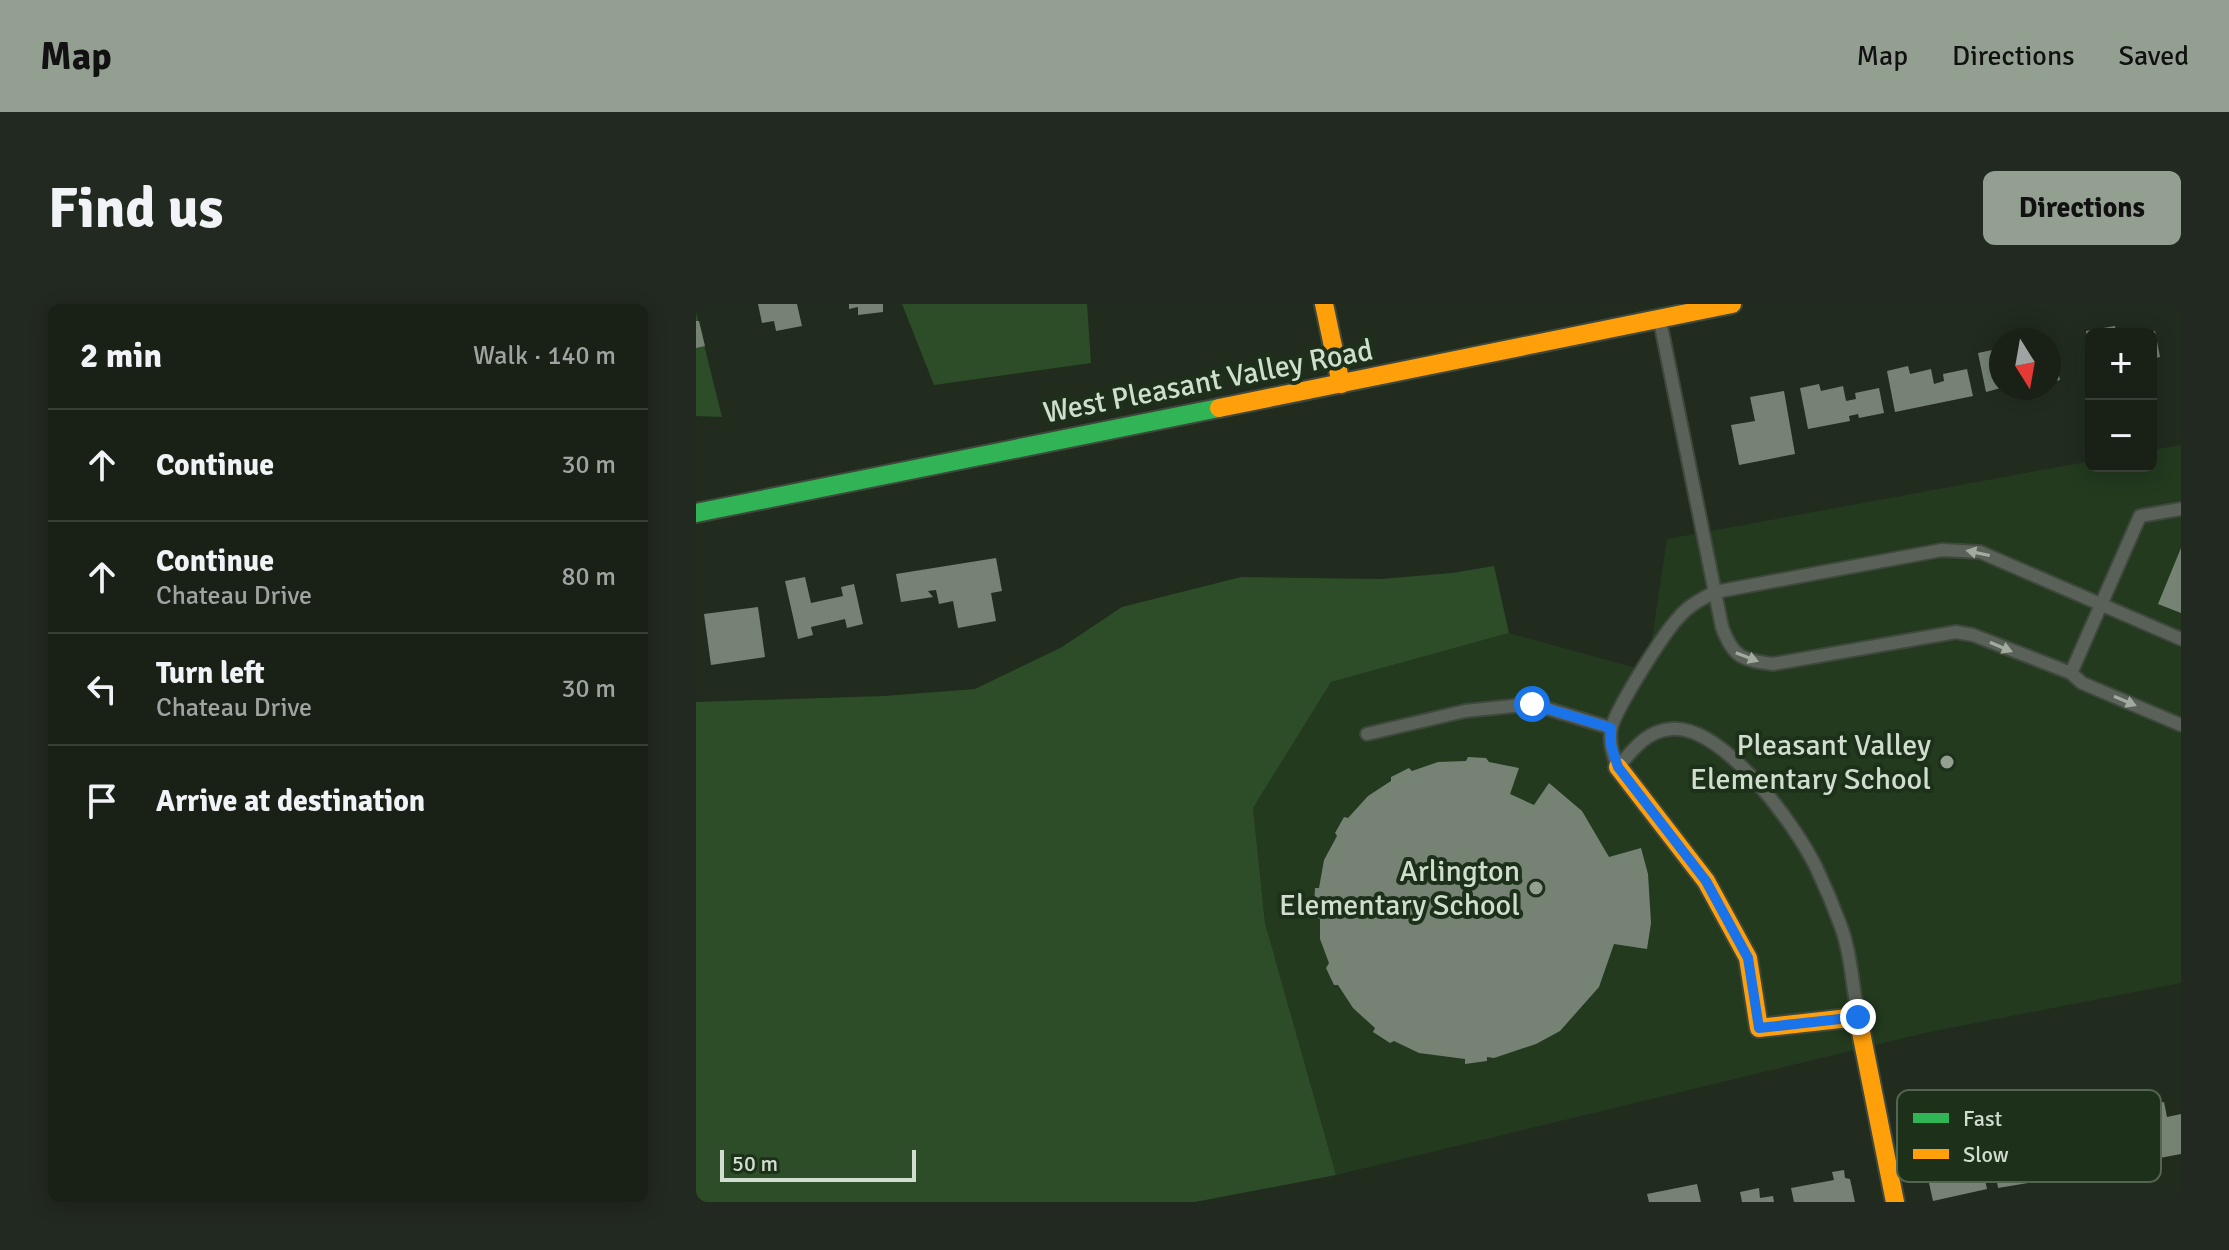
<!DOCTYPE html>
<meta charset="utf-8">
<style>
:root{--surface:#192117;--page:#222920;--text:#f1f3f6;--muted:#9fa3a1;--line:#373e36;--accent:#93a091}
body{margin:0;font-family:Signika,sans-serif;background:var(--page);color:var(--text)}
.controls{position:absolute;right:24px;top:24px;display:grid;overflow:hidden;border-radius:12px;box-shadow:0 4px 20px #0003}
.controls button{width:72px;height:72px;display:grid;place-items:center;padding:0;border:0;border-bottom:2px solid var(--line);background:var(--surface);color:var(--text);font:40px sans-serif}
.compass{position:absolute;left:1293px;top:24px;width:72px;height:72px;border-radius:50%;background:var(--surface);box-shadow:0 4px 20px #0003;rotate:169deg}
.scale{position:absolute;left:24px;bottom:20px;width:196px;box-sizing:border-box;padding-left:8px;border:4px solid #d1decf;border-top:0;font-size:22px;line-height:28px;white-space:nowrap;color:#d1decf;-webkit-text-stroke:6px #1d311a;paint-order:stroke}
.stop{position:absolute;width:24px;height:24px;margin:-18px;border:6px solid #1a73e8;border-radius:50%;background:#fff}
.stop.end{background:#1a73e8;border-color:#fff;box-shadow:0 2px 8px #0008}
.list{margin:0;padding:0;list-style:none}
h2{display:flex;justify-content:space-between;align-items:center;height:104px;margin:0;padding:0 32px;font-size:34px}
h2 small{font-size:26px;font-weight:400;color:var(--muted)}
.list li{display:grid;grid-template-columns:52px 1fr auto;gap:24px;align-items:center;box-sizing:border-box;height:112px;padding:0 32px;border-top:2px solid var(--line)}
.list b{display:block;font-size:30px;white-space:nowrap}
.list p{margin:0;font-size:26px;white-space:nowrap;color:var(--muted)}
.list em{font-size:26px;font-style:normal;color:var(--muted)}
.icon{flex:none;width:44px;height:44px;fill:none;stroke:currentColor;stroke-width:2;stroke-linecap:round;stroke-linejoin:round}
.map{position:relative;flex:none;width:1485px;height:898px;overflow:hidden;border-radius:12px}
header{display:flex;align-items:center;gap:48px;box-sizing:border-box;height:112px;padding:0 40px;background:var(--accent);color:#111}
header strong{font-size:38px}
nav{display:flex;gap:44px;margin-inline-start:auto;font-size:28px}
.intro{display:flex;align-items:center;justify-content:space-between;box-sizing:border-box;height:192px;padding:0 48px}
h1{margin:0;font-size:56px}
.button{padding:20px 36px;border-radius:12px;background:var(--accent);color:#111;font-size:28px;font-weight:700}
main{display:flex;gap:48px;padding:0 48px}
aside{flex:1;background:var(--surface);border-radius:12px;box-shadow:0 4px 20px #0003}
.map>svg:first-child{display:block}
.built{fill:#233a1f}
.green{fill:#2c4d27}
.building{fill:#768374}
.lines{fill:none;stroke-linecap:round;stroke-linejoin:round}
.lane-casing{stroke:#3e483c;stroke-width:16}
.fast-casing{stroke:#3e483c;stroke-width:22}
.slow-casing{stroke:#3e483c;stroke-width:22}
.lane{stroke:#5a6158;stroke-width:12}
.fast{stroke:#30b455;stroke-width:18}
.slow{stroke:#ff9f0a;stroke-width:18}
.oneway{fill:#a1ac9f}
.route{stroke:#1a73e8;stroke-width:10}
.poi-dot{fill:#93a091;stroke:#1d311a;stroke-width:3}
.labels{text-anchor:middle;stroke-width:8;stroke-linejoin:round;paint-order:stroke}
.street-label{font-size:30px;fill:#d1decf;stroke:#1d311a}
.poi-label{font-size:30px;fill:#d1decf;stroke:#1d311a;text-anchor:end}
.key{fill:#1d311a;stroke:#536550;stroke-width:2}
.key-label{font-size:22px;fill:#d1decf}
</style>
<header>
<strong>Map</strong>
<nav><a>Map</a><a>Directions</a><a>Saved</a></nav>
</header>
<div class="intro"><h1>Find us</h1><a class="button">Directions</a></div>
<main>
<aside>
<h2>2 min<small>Walk · 140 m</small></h2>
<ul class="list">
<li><svg class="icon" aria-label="ahead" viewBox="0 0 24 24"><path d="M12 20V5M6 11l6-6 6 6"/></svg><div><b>Continue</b></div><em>30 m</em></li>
<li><svg class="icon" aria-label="ahead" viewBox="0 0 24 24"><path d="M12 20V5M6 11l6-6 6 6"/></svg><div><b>Continue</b><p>Chateau Drive</p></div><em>80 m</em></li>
<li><svg class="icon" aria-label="left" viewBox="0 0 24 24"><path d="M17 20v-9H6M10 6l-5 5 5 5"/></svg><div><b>Turn left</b><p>Chateau Drive</p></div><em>30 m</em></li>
<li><svg class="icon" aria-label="arrive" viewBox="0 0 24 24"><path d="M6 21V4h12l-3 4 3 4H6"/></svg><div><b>Arrive at destination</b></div></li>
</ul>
</aside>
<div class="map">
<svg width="1485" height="898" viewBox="0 0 1485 898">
<rect width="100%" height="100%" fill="#212c1f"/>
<!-- built -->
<polygon class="built" points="1485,141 1485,679 1233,728 640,871 569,619 557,504 635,378 813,329 951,367 971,235 1395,157 1395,162 1455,162 1455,146"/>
<!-- green -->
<g class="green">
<polygon points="206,0 391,0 395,59 238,81"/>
<polygon points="0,8 26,113 0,112"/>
<polygon points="798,262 813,329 635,378 557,504 569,619 640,871 499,898 0,898 0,398 188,392 279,385 366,343 426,303 545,273 685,275 756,269"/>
</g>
<!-- building -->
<g class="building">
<polygon points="62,0 101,0 106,22 80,27 78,17 66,19"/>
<polygon points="153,0 187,0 187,8 162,11 162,3 153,5"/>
<polygon points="0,17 3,17 9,42 0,44"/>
<polygon points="1419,22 1420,30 1395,30 1393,44 1390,27"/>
<polygon points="1459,27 1464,53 1455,55 1455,28"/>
<polygon points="1301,45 1305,51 1305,84 1290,88 1282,49"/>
<polygon points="1358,48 1364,76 1353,78 1353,50"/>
<polygon points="1212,62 1214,70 1235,65 1238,80 1248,77 1247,70 1271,65 1277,92 1199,108 1191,67"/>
<polygon points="1123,80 1125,87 1147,82 1150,97 1160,95 1159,89 1183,84 1188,109 1163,114 1162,110 1153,112 1154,117 1112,125 1104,84"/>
<polygon points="1088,87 1099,150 1043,161 1035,121 1059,117 1054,93"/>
<polygon points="1485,244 1485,309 1462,300"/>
<polygon points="300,254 306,287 295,289 300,317 262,324 257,297 243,300 240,286 232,287 237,293 205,298 200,270"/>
<polygon points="109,273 115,299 147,292 145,283 158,280 167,320 151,324 149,315 115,323 117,331 102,335 89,277"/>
<polygon points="62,303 69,353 15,361 8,310"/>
<polygon points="772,453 790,454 793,458 823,464 814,490 838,501 853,479 886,507 913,553 945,544 952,570 955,619 951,645 918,640 903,683 864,727 840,740 798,754 791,753 791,757 769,760 769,755 723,749 698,737 694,739 677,728 679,724 657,704 642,681 638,681 630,664 633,659 624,635 624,615 622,614 622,608 618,604 619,584 623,584 628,556 641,532 639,529 648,513 652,514 672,492 695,477 695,473 713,464 716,467 742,458 770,457"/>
<polygon points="1468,798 1471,813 1485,810 1485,850 1442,858 1435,821 1449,818 1446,802"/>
<polygon points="1350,839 1357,875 1302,884 1296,849"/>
<polygon points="1281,840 1291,885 1237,897 1229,861 1238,865 1272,857 1268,843"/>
<polygon points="1148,866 1149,874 1154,875 1159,898 1098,898 1095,884 1138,876 1136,868"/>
<polygon points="1001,880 1005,898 953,898 951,890"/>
<polygon points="1063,884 1064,894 1077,892 1078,898 1046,898 1044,888"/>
</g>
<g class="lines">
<!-- lane casing -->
<g class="lane-casing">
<g id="lane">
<path d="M964,17L1026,323C1037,354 1047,356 1077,360L1260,328L1277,331L1375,369L1386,379L1485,421"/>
<polyline points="1375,369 1444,212 1485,205"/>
<polyline points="671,430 769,407 836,400 915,424"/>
<path d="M1162,710C1156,681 1155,648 1144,620C1137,601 1129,582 1120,563C1100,522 1027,420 975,425C950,427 937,446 922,463C917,452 913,439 915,426C918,407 968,329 983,313C993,301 1006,295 1019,288L1246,246L1284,248L1485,335"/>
</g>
</g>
<!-- fast casing -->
<g class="fast-casing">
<polyline id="fast" points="0,209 523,104"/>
</g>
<!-- slow casing -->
<g class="slow-casing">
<g id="slow">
<polyline points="628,0 645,80"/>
<polyline points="523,104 1036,0"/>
<polyline points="922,463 1010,577 1052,654 1063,724 1162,713 1199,898"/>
</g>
</g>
<!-- lane -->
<use href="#lane" class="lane"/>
<!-- fast -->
<use href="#fast" class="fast"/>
<!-- slow -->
<use href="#slow" class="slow"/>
</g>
<!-- one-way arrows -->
<defs><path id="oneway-solid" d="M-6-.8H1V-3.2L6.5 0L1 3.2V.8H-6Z" transform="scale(2)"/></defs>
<g class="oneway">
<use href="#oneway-solid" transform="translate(1282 249) rotate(-168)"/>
<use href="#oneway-solid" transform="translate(1305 343) rotate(23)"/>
<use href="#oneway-solid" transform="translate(1051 353) rotate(21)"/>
<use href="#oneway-solid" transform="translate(1429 397) rotate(23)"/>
</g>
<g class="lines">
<!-- route -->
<polyline class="route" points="836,400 915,424 915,441 922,463 1010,577 1052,654 1063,724 1162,713"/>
</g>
<!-- markers -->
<g class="poi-dot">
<circle cx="1251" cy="458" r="8"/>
<circle cx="840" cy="584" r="8"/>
</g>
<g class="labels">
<!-- street labels -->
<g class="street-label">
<text transform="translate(512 77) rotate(-11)" y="10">West Pleasant Valley Road</text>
</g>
<!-- poi labels -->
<g class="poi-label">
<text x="1235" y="451">Pleasant Valley<tspan x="1235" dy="34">Elementary School</tspan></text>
<text x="824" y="577">Arlington<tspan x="824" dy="34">Elementary School</tspan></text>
</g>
</g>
<!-- legend -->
<rect x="1201" y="786" width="264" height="92" rx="12" class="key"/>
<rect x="1217" y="809" width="36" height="10" fill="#30b455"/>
<rect x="1217" y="845" width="36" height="10" fill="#ff9f0a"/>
<g class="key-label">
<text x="1267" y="822">Fast</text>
<text x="1267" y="858">Slow</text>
</g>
</svg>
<div class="controls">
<button>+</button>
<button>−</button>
</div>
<svg class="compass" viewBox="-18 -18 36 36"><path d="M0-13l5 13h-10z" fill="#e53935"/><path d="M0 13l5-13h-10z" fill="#9fa3a1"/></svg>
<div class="scale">50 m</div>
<div class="stop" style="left:836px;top:400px"></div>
<div class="stop end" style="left:1162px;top:713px"></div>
</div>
</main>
